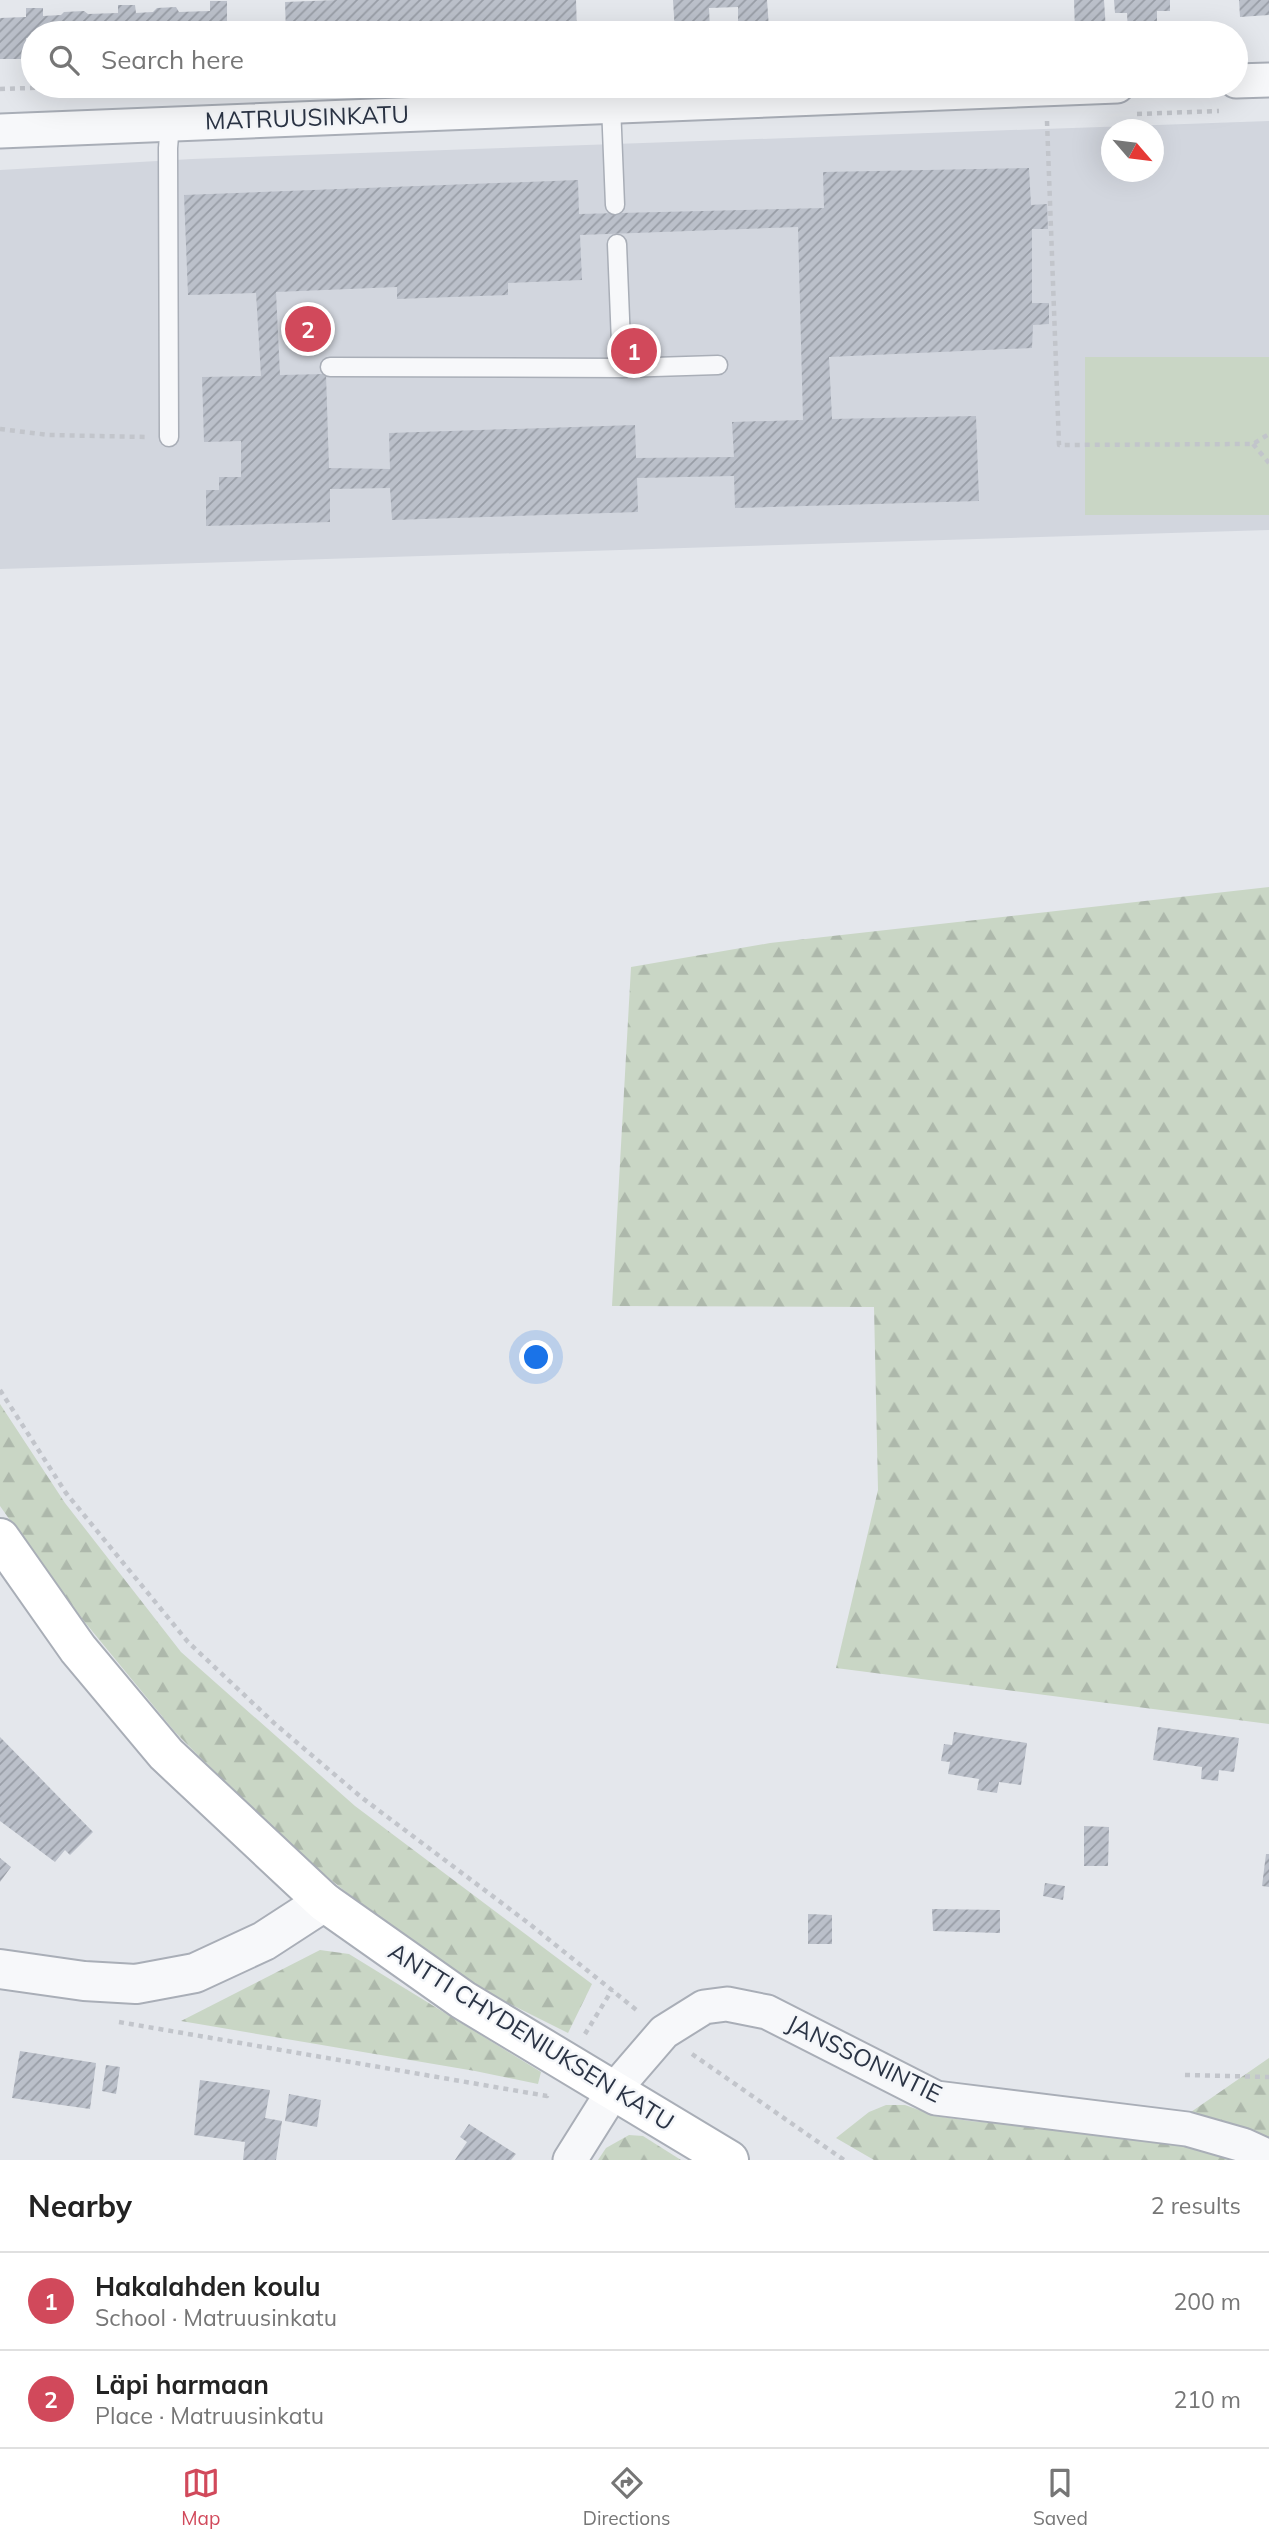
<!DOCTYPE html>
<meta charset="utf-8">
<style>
:root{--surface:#fff;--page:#f6f6f6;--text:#222;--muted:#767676;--line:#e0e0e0;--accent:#d1495b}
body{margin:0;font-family:Mulish,sans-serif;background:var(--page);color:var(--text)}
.compass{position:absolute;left:1101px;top:119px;width:63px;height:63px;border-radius:50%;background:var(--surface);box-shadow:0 7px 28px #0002;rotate:118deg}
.you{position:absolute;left:537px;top:1358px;width:24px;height:24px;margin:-18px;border:5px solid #fff;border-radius:50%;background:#1a73e8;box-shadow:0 0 0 10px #1a73e833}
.badge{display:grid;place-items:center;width:46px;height:46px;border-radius:50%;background:var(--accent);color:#fff;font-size:23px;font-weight:700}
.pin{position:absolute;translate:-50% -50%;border:4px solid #fff;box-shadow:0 2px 7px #0006}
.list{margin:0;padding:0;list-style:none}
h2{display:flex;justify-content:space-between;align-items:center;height:91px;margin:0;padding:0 28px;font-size:30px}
h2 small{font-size:23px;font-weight:400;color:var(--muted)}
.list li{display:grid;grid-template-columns:46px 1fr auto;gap:21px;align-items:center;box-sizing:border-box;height:98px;padding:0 28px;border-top:2px solid var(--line)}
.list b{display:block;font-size:26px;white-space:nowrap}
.list p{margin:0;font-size:23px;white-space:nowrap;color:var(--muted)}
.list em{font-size:23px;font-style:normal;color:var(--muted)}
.icon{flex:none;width:38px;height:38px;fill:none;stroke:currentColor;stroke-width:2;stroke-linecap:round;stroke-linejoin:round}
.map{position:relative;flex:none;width:1269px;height:2160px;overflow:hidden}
.search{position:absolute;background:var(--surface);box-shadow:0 7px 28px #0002;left:21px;right:21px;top:21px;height:77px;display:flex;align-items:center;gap:18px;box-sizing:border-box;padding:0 24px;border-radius:38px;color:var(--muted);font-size:26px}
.sheet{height:287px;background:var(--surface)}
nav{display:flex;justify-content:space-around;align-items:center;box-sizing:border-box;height:98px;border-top:2px solid var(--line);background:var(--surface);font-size:19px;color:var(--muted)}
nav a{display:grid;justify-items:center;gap:4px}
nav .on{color:var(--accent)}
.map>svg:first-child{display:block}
.built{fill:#d2d6de;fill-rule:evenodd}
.forest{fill:url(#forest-firs)}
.garden{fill:#c9d6c5}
.building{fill:url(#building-hatch);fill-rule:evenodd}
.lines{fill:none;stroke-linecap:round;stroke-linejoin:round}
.service-casing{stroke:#a9aeb7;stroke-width:21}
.minor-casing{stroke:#a9aeb7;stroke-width:37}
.tertiary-casing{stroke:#a9aeb7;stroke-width:42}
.secondary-casing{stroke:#a9aeb7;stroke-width:42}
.path{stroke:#c2c5cb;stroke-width:4.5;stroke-dasharray:5 5;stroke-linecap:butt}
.service{stroke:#f7f8fa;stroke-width:18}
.minor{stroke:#f7f8fa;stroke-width:33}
.tertiary{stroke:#f7f8fa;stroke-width:38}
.secondary{stroke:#fff;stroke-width:38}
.labels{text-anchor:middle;stroke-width:5;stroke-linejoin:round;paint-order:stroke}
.street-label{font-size:24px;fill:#2b3445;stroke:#f4f6f9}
</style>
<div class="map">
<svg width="1269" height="2160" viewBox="0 0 1269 2160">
<defs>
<pattern id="forest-firs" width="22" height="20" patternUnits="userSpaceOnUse" patternTransform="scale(1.75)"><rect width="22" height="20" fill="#c9d6c5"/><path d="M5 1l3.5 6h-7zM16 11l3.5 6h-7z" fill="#adb8ab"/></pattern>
<pattern id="building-hatch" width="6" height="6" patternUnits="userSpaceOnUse" patternTransform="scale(1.75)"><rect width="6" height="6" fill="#bbc0ca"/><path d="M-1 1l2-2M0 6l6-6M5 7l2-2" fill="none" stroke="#989da6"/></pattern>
</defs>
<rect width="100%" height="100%" fill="#e4e7ec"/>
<!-- built -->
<path class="built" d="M1269,121V530L0,569V170L192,159ZM1112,130H1154V172H1112Z"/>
<!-- forest -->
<g class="forest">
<polygon points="1269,887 1269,1724 836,1668 878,1490 874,1307 612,1306 631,967 770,943"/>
<polygon points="0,1404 65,1503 181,1652 355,1806 592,1984 568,2033 474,1986 352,1897 281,1839 175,1732 65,1598 0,1506"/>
<polygon points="320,1950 349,1954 541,2072 538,2084 475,2071 181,2021"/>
<polygon points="1269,2058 1269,2160 874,2160 836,2138 869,2112 886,2105 905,2105 936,2116 970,2121 1128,2135 1191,2112"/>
<polygon points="629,2135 643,2136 681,2160 598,2160 606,2148"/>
</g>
<!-- garden -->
<rect class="garden" x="1085" y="357" width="184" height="158"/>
<!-- building -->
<g class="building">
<polygon points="337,0 576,0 577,31 561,33 286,33 285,2"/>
<polygon points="673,0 767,0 769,28 738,29 738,7 709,8 710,30 675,32"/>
<polygon points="1074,0 1104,0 1106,31 1075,32"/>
<polygon points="1114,0 1170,0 1170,11 1157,11 1157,30 1128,32 1127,13 1115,13"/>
<polygon points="1239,0 1269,0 1269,15 1240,17"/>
<polygon points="210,1 227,1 227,31 211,33 33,33 33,38 26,38 27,59 0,59 0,18 26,17 26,8 43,8 43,16 61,15 64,12 84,11 88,14 118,13 118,5 135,5 136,13 153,12 157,8 176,7 179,12 210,11"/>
<path d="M1029,168L1031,205L1047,204L1048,229H1032V303H1049V324L1033,325L1032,348L829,357L832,419L976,416L979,501L735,508L734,476L637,478L638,512L392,520L390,488L330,489V522L206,526V490H219V477H241V441L204,442L202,377L261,376L256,293L188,295L184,195L578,180L579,214L824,208L823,172ZM798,227L803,420L732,422L734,457L636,458L635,425L389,433L390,469L329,468L326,374L280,375L276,292L397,287V299L508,295V283L582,280L580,235Z"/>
<polygon points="1158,1727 1239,1738 1234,1772 1219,1770 1218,1781 1201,1779 1202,1767 1153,1760"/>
<polygon points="954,1732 1027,1743 1021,1785 999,1782 997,1793 977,1790 979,1779 948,1774 950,1762 941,1761 944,1744 952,1745"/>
<polygon points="0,1737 93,1832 70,1855 65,1850 55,1862 0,1821"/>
<polygon points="1084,1826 1109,1827 1108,1866 1084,1866"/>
<polygon points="1266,1854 1269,1854 1269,1887 1262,1886"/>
<polygon points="0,1858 11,1867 0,1882"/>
<polygon points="1045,1883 1065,1886 1063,1900 1043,1896"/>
<polygon points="932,1909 1000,1910 1000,1933 933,1931"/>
<polygon points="808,1914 832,1915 832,1944 808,1944"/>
<polygon points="20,2051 96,2063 90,2109 12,2098"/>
<polygon points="106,2065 120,2067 116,2094 102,2091"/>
<polygon points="200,2080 270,2090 265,2118 282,2121 276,2160 243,2160 245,2142 194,2135"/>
<polygon points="289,2094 321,2100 317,2127 285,2121"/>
<polygon points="469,2124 516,2154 511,2160 455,2160 467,2142 460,2137"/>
</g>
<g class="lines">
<!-- service casing -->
<g class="service-casing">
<g id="service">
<polyline points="611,105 615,205"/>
<polyline points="330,367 622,368 617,244"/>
<polyline points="622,368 718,365"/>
<polyline points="169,437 168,148 170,124"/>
</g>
</g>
<!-- minor casing -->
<g class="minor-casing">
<g id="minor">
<polyline points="1236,81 1269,80"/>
<polyline points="0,131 1117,86"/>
<polyline points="570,2160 614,2090 664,2032 704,2007 727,2004 767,2012 936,2098 1187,2129 1243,2145 1269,2157"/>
</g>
</g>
<!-- tertiary casing -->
<g class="tertiary-casing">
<polyline id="tertiary" points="0,1969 84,1981 136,1984 195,1973 264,1941 324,1902"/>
</g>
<!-- secondary casing -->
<g class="secondary-casing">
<polyline id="secondary" points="0,1538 78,1649 166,1754 324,1902 463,2000 729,2160"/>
</g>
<!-- path -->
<g class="path">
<polyline points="0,89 92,86"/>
<polyline points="1137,114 1219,111"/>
<polyline points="1047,121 1059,445 1253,444 1269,434"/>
<polyline points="0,429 49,435 146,437"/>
<polyline points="1253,444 1269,463"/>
<polyline points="0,1390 66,1493 188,1642 274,1723 361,1797 527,1922 639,2012"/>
<polyline points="119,2022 547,2096 549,2092"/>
<polyline points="585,2034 612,1990"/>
<polyline points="692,2054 844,2160"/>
<polyline points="1185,2075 1269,2077"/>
</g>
<!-- service -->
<use href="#service" class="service"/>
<!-- minor -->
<use href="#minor" class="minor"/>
<!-- tertiary -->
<use href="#tertiary" class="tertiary"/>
<!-- secondary -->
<use href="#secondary" class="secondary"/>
</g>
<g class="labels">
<!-- street labels -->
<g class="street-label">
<text transform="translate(307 118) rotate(-2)" y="8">MATRUUSINKATU</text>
<text transform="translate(531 2037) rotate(32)" y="8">ANTTI CHYDENIUKSEN KATU</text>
<text transform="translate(864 2059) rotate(26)" y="8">JANSSONINTIE</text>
</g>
</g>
</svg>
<svg class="compass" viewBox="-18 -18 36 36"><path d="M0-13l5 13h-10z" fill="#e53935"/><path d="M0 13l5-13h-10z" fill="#767676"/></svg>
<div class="you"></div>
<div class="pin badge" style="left:634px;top:351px">1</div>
<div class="pin badge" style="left:308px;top:329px">2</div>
<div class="search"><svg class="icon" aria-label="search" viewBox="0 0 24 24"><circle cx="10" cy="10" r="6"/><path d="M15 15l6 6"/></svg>Search here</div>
</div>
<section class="sheet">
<h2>Nearby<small>2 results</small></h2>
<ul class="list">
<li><span class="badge">1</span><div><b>Hakalahden koulu</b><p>School · Matruusinkatu</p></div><em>200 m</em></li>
<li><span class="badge">2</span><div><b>Läpi harmaan</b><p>Place · Matruusinkatu</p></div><em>210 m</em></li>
</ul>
</section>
<nav>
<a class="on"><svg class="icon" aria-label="map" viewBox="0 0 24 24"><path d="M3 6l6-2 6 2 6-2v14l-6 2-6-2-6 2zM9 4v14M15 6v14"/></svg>Map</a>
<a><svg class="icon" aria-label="directions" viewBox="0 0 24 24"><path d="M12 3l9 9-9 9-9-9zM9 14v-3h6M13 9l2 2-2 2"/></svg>Directions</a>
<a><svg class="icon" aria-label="saved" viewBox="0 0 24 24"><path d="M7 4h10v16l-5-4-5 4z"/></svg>Saved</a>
</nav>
